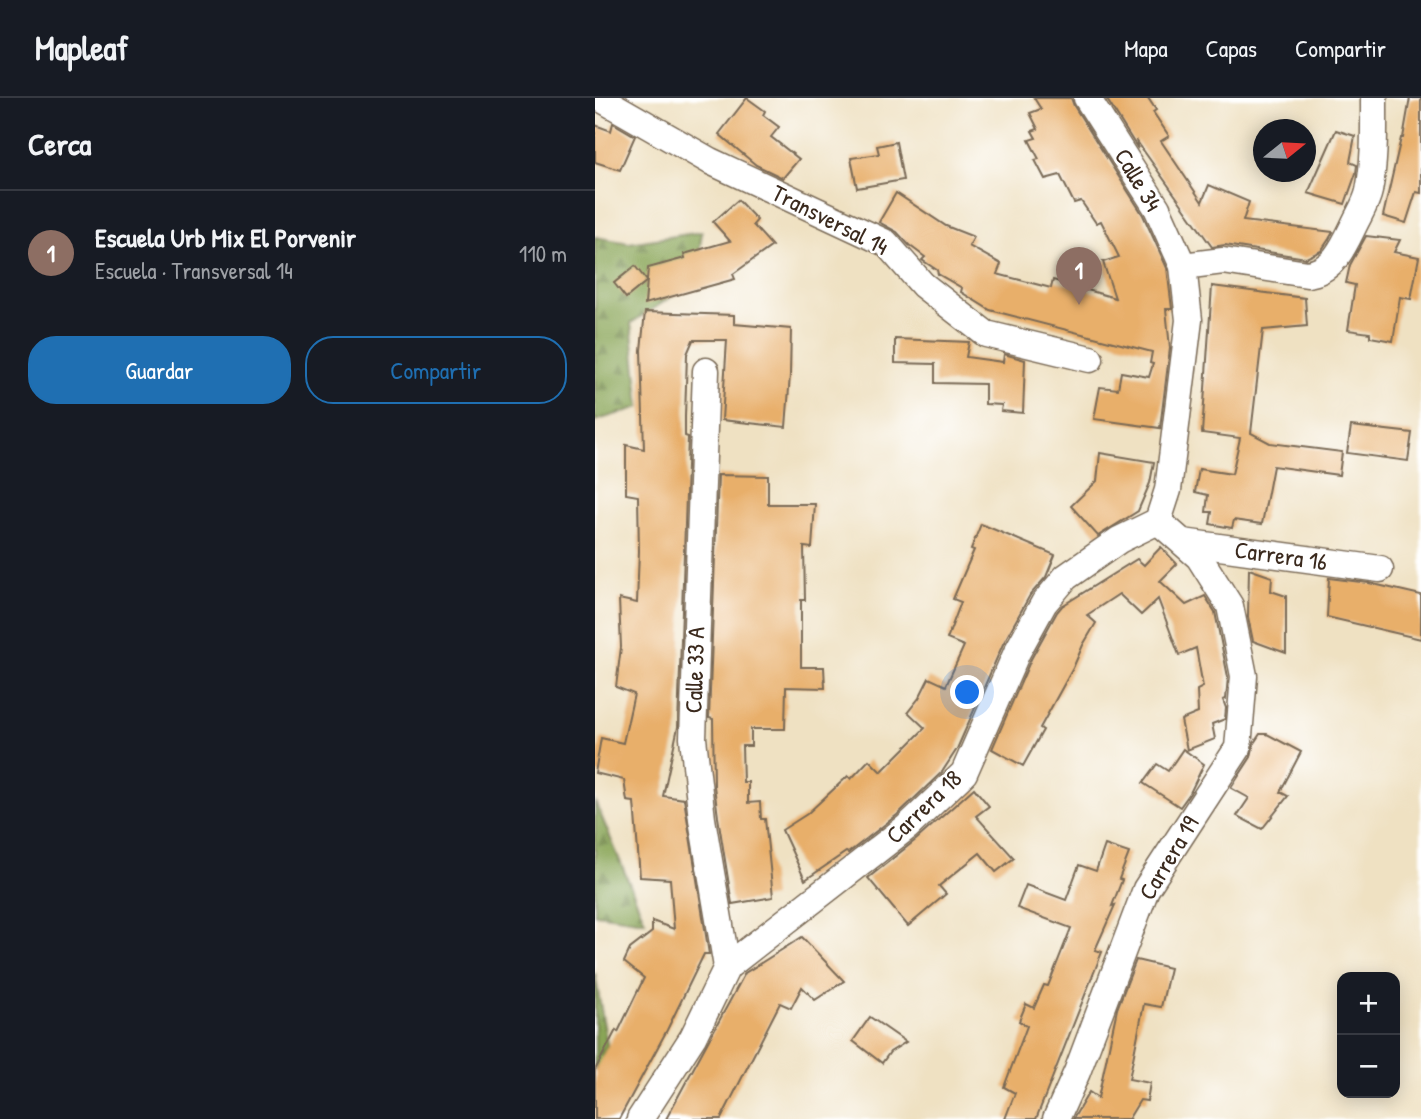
<!DOCTYPE html>
<html lang="es">
<meta charset="utf-8">
<style>
:root{--surface:#171b24;--page:#20242c;--text:#f1f3f6;--muted:#9ea1a6;--line:#363941;--accent:#1f6fb2}
body{margin:0;font-family:"Patrick Hand",sans-serif;background:var(--page);color:var(--text)}
.controls{position:absolute;right:21px;bottom:21px;display:grid;overflow:hidden;border-radius:14px;box-shadow:0 4px 18px #0003}
.controls button{width:63px;height:63px;display:grid;place-items:center;padding:0;border:0;border-bottom:2px solid var(--line);background:var(--surface);color:var(--text);font:35px sans-serif}
.compass{position:absolute;left:658px;top:21px;width:63px;height:63px;border-radius:50%;background:var(--surface);box-shadow:0 4px 18px #0003;rotate:72deg}
.you{position:absolute;left:373px;top:595px;width:24px;height:24px;margin:-18px;border:5px solid #fff;border-radius:50%;background:#1a73e8;box-shadow:0 0 0 10px #1a73e833}
.badge{display:grid;place-items:center;width:46px;height:46px;border-radius:50%;background:var(--accent);color:#fff;font-size:23px;font-weight:700}
.pin{position:absolute;translate:-50% -58px;filter:drop-shadow(0 2px 4px #0008)}
.pin::after{content:'';position:absolute;top:37px;width:24px;height:21px;background:inherit;clip-path:polygon(0 0,100% 0,50% 100%)}
.list{margin:0;padding:0;list-style:none}
h2{display:flex;justify-content:space-between;align-items:center;height:91px;margin:0;padding:0 28px;font-size:30px}
h2 small{font-size:23px;font-weight:400;color:var(--muted)}
.list li{display:grid;grid-template-columns:46px 1fr auto;gap:21px;align-items:center;box-sizing:border-box;height:126px;padding:0 28px;border-top:2px solid var(--line)}
.list b{display:block;font-size:26px;white-space:nowrap}
.list p{margin:0;font-size:23px;white-space:nowrap;color:var(--muted)}
.list em{font-size:23px;font-style:normal;color:var(--muted)}
.actions{display:flex;gap:14px;padding:21px 28px}
.actions a{flex:1;padding:16px 0;border:2px solid var(--accent);border-radius:28px;text-align:center;font-size:24px;color:var(--accent)}
.actions .main{background:var(--accent);color:#fff}
.map{position:relative;flex:none;width:826px;height:1021px;overflow:hidden}
header{display:flex;align-items:center;gap:42px;box-sizing:border-box;height:98px;padding:0 35px;background:var(--surface);border-bottom:2px solid var(--line)}
header strong{font-size:33px}
nav{display:flex;gap:38px;margin-inline-start:auto;font-size:24px}
main{display:flex}
aside{flex:1;background:var(--surface)}
.map>svg:first-child{display:block}
.forest{fill:url(#forest-firs);stroke:#62683a;stroke-width:2}
.building{fill:#e8af6b}
.lines{fill:none;stroke-linecap:round;stroke-linejoin:round}
.minor-casing{stroke:#7a6a57;stroke-width:29}
.minor{stroke:#fff;stroke-width:26}
.labels{text-anchor:middle;stroke-width:5;stroke-linejoin:round;paint-order:stroke}
.street-label{font-size:24px;fill:#3b2a1e;stroke:#fff}
</style>
<header>
<strong>Mapleaf</strong>
<nav><a>Mapa</a><a>Capas</a><a>Compartir</a></nav>
</header>
<main>
<aside>
<h2>Cerca<small></small></h2>
<ul class="list">
<li><span class="badge" style="background:#8d6e63">1</span><div><b>Escuela Urb Mix El Porvenir</b><p>Escuela · Transversal 14</p></div><em>110 m</em></li>
</ul>
<div class="actions"><a class="main">Guardar</a><a>Compartir</a></div>
</aside>
<div class="map">
<svg width="826" height="1021" viewBox="0 0 826 1021">
<defs>
<pattern id="forest-firs" width="22" height="20" patternUnits="userSpaceOnUse" patternTransform="scale(1.75)"><rect width="22" height="20" fill="#89a557"/><path d="M5 1l3.5 6h-7zM16 11l3.5 6h-7z" fill="#718747"/></pattern>
</defs>
<rect width="100%" height="100%" fill="#fff"/>
<filter id="ink" filterUnits="userSpaceOnUse"><feTurbulence type="fractalNoise" baseFrequency=".0143" numOctaves="2"/><feDisplacementMap in="SourceGraphic" scale="14" xChannelSelector="R" yChannelSelector="G"/><feConvolveMatrix kernelMatrix="1 2 1 2 8 2 1 2 1" color-interpolation-filters="sRGB"/></filter>
<filter id="wash" filterUnits="userSpaceOnUse"><feTurbulence type="fractalNoise" baseFrequency=".00686" numOctaves="4" result="noise"/><feDisplacementMap in="SourceGraphic" scale="28" xChannelSelector="R" yChannelSelector="G"/><feGaussianBlur stdDeviation="1.57" result="paint"/><feColorMatrix in="noise" values="0 0 0 0 0 0 0 0 0 0 0 0 0 0 0 0 0 1.4 0 .05"/><feComposite in="paint" operator="in"/></filter>
<g filter="url(#wash)">
<rect width="100%" height="100%" fill="#efe1c2"/>
<!-- forest -->
<g class="forest">
<polygon points="107,134 100,184 36,225 45,309 0,323 0,139 34,145"/>
<polygon points="0,703 50,823 0,816"/>
<polygon points="0,875 14,958 0,971"/>
</g>
<g id="blocks">
<!-- building -->
<g class="building">
<polygon points="152,0 170,13 168,17 184,29 176,39 204,61 188,80 161,67 124,36"/>
<polygon points="439,0 476,0 479,8 548,117 572,170 577,211 571,211 575,250 565,330 499,321 505,289 523,291 526,274 554,279 558,266 555,265 557,254 395,212 366,194 367,190 343,176 342,172 327,162 330,159 314,147 302,134 284,124 301,95 351,128 379,139 374,148 406,166 402,176 456,190 458,182 520,200 508,164 524,159 506,123 501,125 486,103 479,105 465,77 450,81 440,62 444,61 434,42 441,40 437,33 443,31 435,15 446,11"/>
<polygon points="511,0 553,0 561,12 558,14 574,38 566,43 607,104 614,87 654,104 648,123 738,134 734,141 726,153 711,160 630,147 617,149 541,42 543,51"/>
<polygon points="815,0 826,0 826,95 821,94 811,125 788,118 806,40 808,40"/>
<polygon points="18,25 40,38 25,72 0,64 0,27 16,33"/>
<polygon points="741,32 760,38 755,64 762,67 761,75 750,106 713,95"/>
<polygon points="301,44 308,82 262,90 256,60 284,56 282,48"/>
<polygon points="143,102 162,122 158,127 177,148 138,176 140,181 50,206 53,170 90,160 89,156 135,143 118,124"/>
<polygon points="771,138 805,142 799,154 824,159 816,201 805,199 798,243 775,239 775,235 753,232 760,187 751,185 755,167"/>
<polygon points="40,168 52,183 31,200 19,185"/>
<polygon points="617,188 710,200 712,228 668,232 656,335 675,345 747,354 744,377 678,368 667,426 639,422 637,430 615,426 617,414 611,414 613,397 600,394 604,371 637,376 645,340 607,335"/>
<polygon points="50,214 139,217 139,226 196,231 195,277 191,329 127,322 132,242 98,242 92,256 90,319 90,338 93,339 83,629 68,698 89,701 114,856 109,856 72,932 24,1021 0,1021 0,972 21,932 23,934 49,880 29,864 35,851 57,834 57,823 79,831 75,781 45,779 39,704 32,703 29,682 0,675 6,640 28,645 39,596 21,589 26,549 24,501 42,505 44,453 43,398 31,396 31,347 49,351 46,252"/>
<polygon points="300,241 374,244 371,259 408,264 409,256 430,262 428,315 406,313 407,307 390,306 390,286 340,285 340,266 300,265"/>
<polygon points="756,328 817,335 813,363 752,355"/>
<polygon points="505,355 559,364 555,385 543,413 503,438 476,408 502,383"/>
<polygon points="123,377 173,378 173,406 220,406 217,450 209,449 210,502 206,502 206,569 229,569 230,590 191,589 190,631 156,631 156,648 147,648 148,684 153,684 153,705 165,704 166,721 170,721 178,799 137,806 123,719 119,688 118,621 114,620"/>
<polygon points="386,426 460,457 451,479 435,497 408,546 362,651 347,674 302,717 253,755 251,754 210,782 187,732 212,716 253,678 256,681 274,662 286,674 330,630 313,614 324,600 334,580 351,588 369,548 352,541 366,504 358,501 379,452 376,451"/>
<polygon points="566,449 582,466 565,483 591,507 610,498 620,514 633,579 631,601 628,602 631,610 630,621 617,626 620,641 592,652 586,622 603,615 602,592 608,589 601,550 584,557 563,501 546,517 524,496 492,517 501,525 488,547 478,570 445,630 448,632 428,668 397,651 436,561 462,514 467,508 542,461 549,467"/>
<polygon points="654,471 677,479 676,493 691,498 691,555 658,543 653,519"/>
<polygon points="734,480 774,485 826,497 826,541 732,519"/>
<polygon points="665,636 672,636 706,654 685,694 693,698 667,731 642,718 654,700 636,690 656,659 659,645"/>
<polygon points="588,651 609,666 595,695 585,709 548,685 562,666 573,673"/>
<polygon points="379,690 394,708 381,718 419,760 401,774 385,755 344,788 351,796 313,828 273,780 322,741"/>
<polygon points="510,747 534,755 524,781 527,782 517,808 520,807 500,852 507,854 441,1021 410,1021 420,995 409,989 432,928 424,923 431,906 439,910 449,887 453,888 476,830 422,810 431,787 471,802 484,767 501,773"/>
<polygon points="207,839 249,883 220,902 207,889 196,910 185,905 126,1021 71,1021 150,875"/>
<polygon points="541,862 575,870 566,909 549,906 534,981 555,985 552,1003 545,1002 534,1020 536,1021 478,1021 494,994 503,1000 522,911"/>
<polygon points="275,919 311,944 295,954 287,965 258,943"/>
</g>
</g>
</g>
<g filter="url(#ink)">
<use href="#blocks" fill-opacity="0" stroke="#7a6a57" stroke-width="2"/>
<g class="lines">
<!-- minor casing -->
<g class="minor-casing">
<g id="minor">
<polyline points="5,0 115,63 291,145 328,187 391,236 495,261"/>
<path d="M588,168L628,163L712,176C740,173 750,145 761,123C766,113 772,103 774,93C780,62 779,31 779,0"/>
<polyline points="111,273 98,640 107,721 132,869"/>
<polyline points="588,444 785,471"/>
<polyline points="45,1021 98,939 132,869 312,729 369,675 422,554 449,505 471,479 524,442 563,423 573,392 594,222 588,168 562,110 492,0"/>
<polyline points="461,1021 482,974 551,791 643,650 649,578 635,508 604,459 563,423"/>
</g>
</g>
<!-- minor -->
<use href="#minor" class="minor"/>
</g>
</g>
<g class="labels">
<!-- street labels -->
<g class="street-label">
<text transform="translate(543 82) rotate(59)" y="8">Calle 34</text>
<text transform="translate(235 122) rotate(27)" y="8">Transversal 14</text>
<text transform="translate(686 458) rotate(8)" y="8">Carrera 16</text>
<text transform="translate(100 572) rotate(-88)" y="8">Calle 33 A</text>
<text transform="translate(329 709) rotate(-44)" y="8">Carrera 18</text>
<text transform="translate(574 760) rotate(-59)" y="8">Carrera 19</text>
</g>
</g>
</svg>
<div class="controls">
<button>+</button>
<button>−</button>
</div>
<svg class="compass" viewBox="-18 -18 36 36"><path d="M0-13l5 13h-10z" fill="#e53935"/><path d="M0 13l5-13h-10z" fill="#9ea1a6"/></svg>
<div class="you"></div>
<div class="pin badge" style="left:484px;top:207px;background:#8d6e63">1</div>
</div>
</main>
